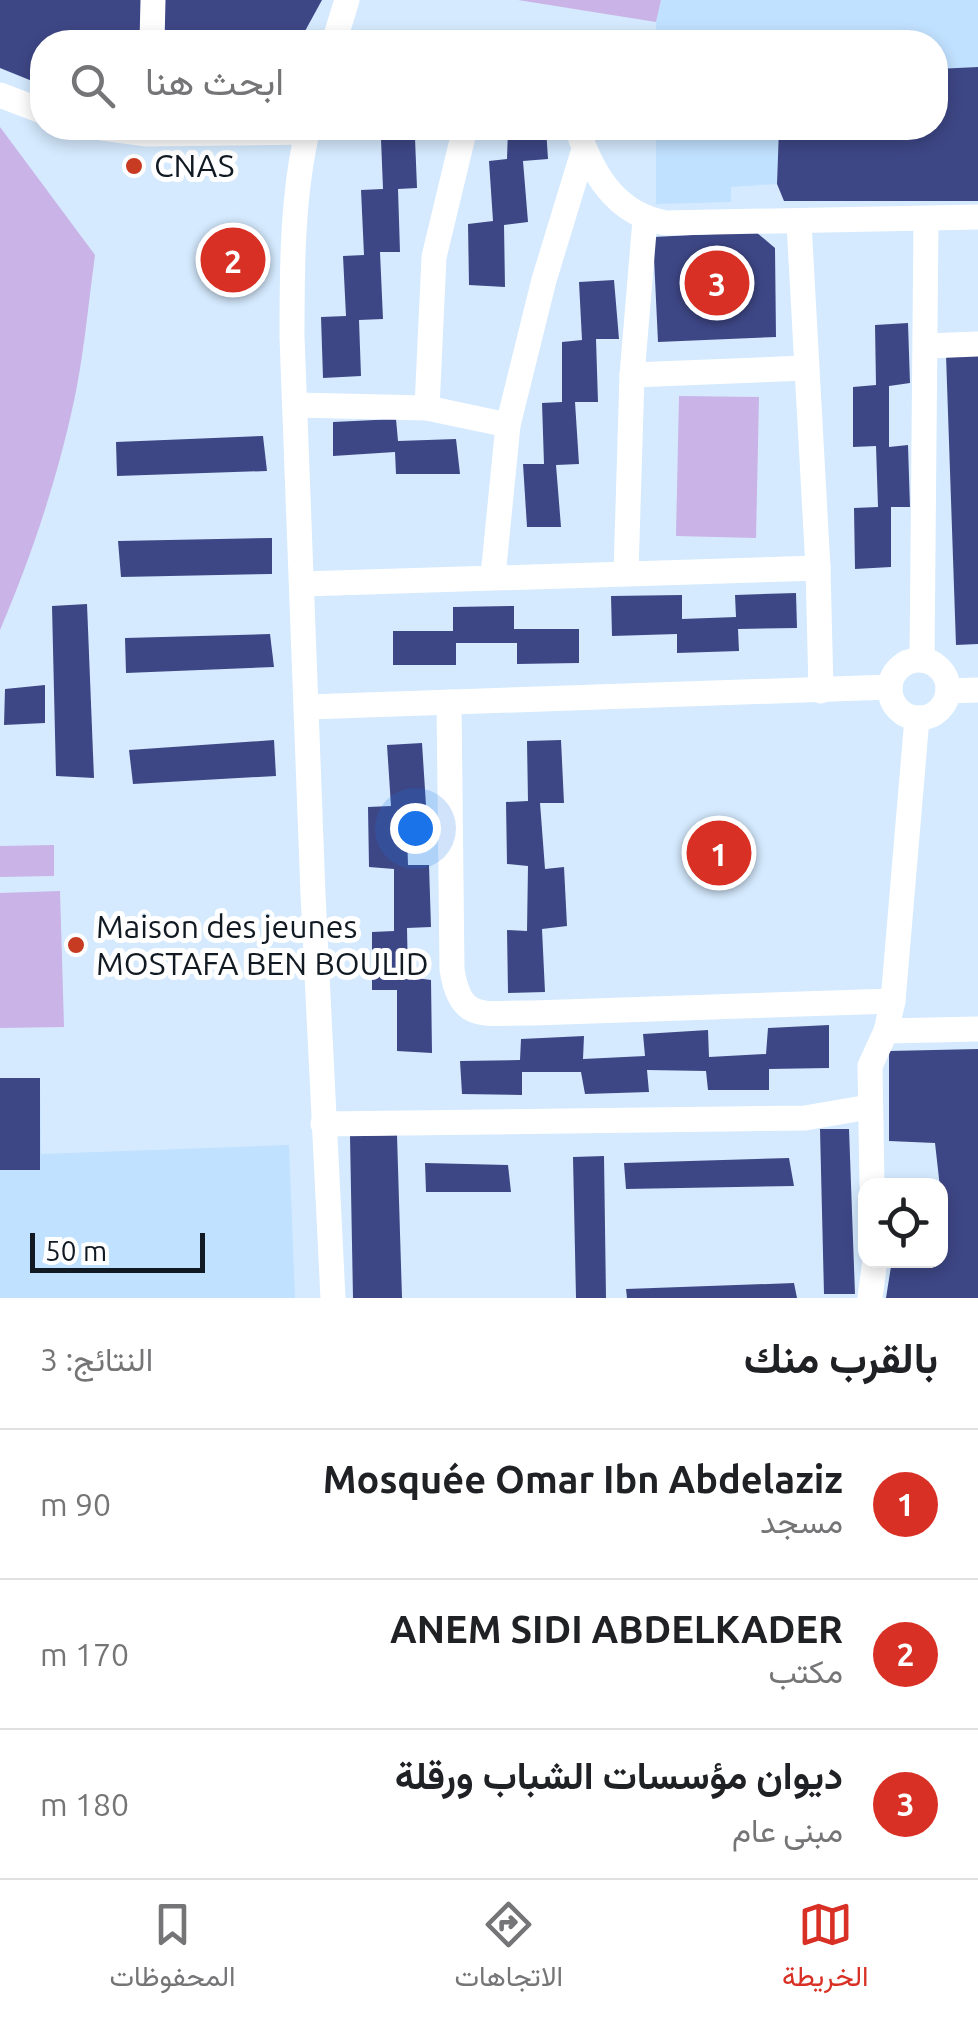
<!DOCTYPE html>
<html lang="ar">
<meta charset="utf-8">
<style>
:root{--surface:#fff;--page:#f2f2f2;--text:#202124;--muted:#757577;--line:#e0e0e0;--accent:#d93025}
body{margin:0;font-family:Ubuntu,Vazirmatn,sans-serif;background:var(--page);color:var(--text);direction:rtl}
.controls{position:absolute;right:30px;bottom:30px;display:grid;overflow:hidden;border-radius:20px;box-shadow:0 5px 15px #0003}
.controls button{width:90px;height:90px;display:grid;place-items:center;padding:0;border:0;border-bottom:2px solid var(--line);background:var(--surface);color:var(--text);font:50px sans-serif}
.scale{position:absolute;left:30px;bottom:25px;width:175px;box-sizing:border-box;padding-left:10px;border:5px solid #111a23;border-top:0;font-size:28px;line-height:35px;white-space:nowrap;color:#111a23;-webkit-text-stroke:8px #fff;paint-order:stroke}
.you{position:absolute;left:415px;top:828px;width:35px;height:35px;margin:-25px;border:8px solid #fff;border-radius:50%;background:#1a73e8;box-shadow:0 0 0 15px #1a73e833}
.badge{display:grid;place-items:center;width:65px;height:65px;border-radius:50%;background:var(--accent);color:#fff;font-size:32px;font-weight:700}
.pin{position:absolute;translate:-50% -50%;border:5px solid #fff;box-shadow:0 2px 10px #0006}
.list{margin:0;padding:0;list-style:none}
h2{display:flex;justify-content:space-between;align-items:center;height:130px;margin:0;padding:0 40px;font-size:42px}
h2 small{font-size:32px;font-weight:400;color:var(--muted)}
.list li{display:grid;grid-template-columns:65px 1fr auto;gap:30px;align-items:center;box-sizing:border-box;height:150px;padding:0 40px;border-top:2px solid var(--line)}
.list b{display:block;font-size:38px;white-space:nowrap}
.list p{margin:0;font-size:32px;white-space:nowrap;color:var(--muted)}
.list em{font-size:32px;font-style:normal;color:var(--muted)}
.icon{flex:none;width:55px;height:55px;fill:none;stroke:currentColor;stroke-width:2;stroke-linecap:round;stroke-linejoin:round}
.map{position:relative;flex:none;width:978px;height:1298px;overflow:hidden;direction:ltr}
.search{position:absolute;background:var(--surface);box-shadow:0 5px 15px #0003;left:30px;right:30px;top:30px;height:110px;display:flex;align-items:center;gap:25px;box-sizing:border-box;padding:0 35px;border-radius:40px;color:var(--muted);font-size:38px}
.sheet{height:580px;background:var(--surface)}
nav{display:flex;justify-content:space-around;align-items:center;box-sizing:border-box;height:140px;border-top:2px solid var(--line);background:var(--surface);font-size:28px;color:var(--muted)}
nav a{display:grid;justify-items:center;gap:5px}
nav .on{color:var(--accent)}
.map>svg:first-child{display:block}
.built{fill:#c0e1ff}
.green{fill:#cab3e7}
.building{fill:#3e4786}
.lines{fill:none;stroke-linecap:round;stroke-linejoin:round}
.street{stroke:#fff;stroke-width:25}
.poi-dot{fill:#c63b22;stroke:#fff;stroke-width:4}
.labels{text-anchor:middle;stroke-width:10;stroke-linejoin:round;paint-order:stroke}
.poi-label{font-size:32px;fill:#111a23;stroke:#fff;text-anchor:start}
</style>
<div class="map">
<svg width="978" height="1298" viewBox="0 0 978 1298">
<rect width="100%" height="100%" fill="#d5eafe"/>
<!-- built -->
<g class="built">
<polygon points="661,0 978,0 978,67 936,69 936,42 656,42 656,22"/>
<polygon points="656,128 779,128 777,184 731,187 731,202 656,204"/>
<polygon points="0,1078 40,1078 41,1154 289,1145 295,1298 0,1298"/>
</g>
<!-- green -->
<g class="green">
<polygon points="518,0 661,0 656,22"/>
<path d="M0,127L95,255C89,299 85,343 77,386C61,468 33,553 0,630Z"/>
<polygon points="679,396 759,397 756,538 676,536"/>
<polygon points="54,845 54,876 0,877 0,846"/>
<polygon points="60,891 64,1027 0,1028 0,893"/>
</g>
<!-- building -->
<g class="building">
<polygon points="0,0 147,0 146,42 42,42 42,85 0,68"/>
<polygon points="160,0 322,0 299,42 160,42"/>
<polygon points="978,67 978,201 784,201 777,184 779,128 936,128 936,69"/>
<polygon points="508,128 546,128 548,159 523,161 528,222 504,225 505,287 469,285 468,224 493,221 489,161 507,159"/>
<polygon points="415,138 417,188 398,189 400,252 380,252 383,319 359,320 361,376 323,378 321,317 346,316 343,256 364,255 361,190 383,189 381,139"/>
<polygon points="756,232 775,248 776,337 658,342 653,237"/>
<polygon points="614,280 619,339 596,339 598,402 575,402 579,464 556,465 561,527 527,527 523,464 544,464 542,403 562,402 562,342 582,340 579,282"/>
<polygon points="908,323 910,383 889,386 889,447 908,445 910,507 891,507 891,567 855,569 854,508 878,507 876,446 853,447 853,387 876,385 875,325"/>
<polygon points="978,354 978,644 956,645 946,355"/>
<polygon points="396,419 398,441 456,439 460,474 396,474 395,452 333,456 333,422"/>
<polygon points="263,436 267,471 117,476 116,442"/>
<polygon points="272,538 272,574 121,577 118,541"/>
<polygon points="796,593 797,628 738,629 739,651 677,653 677,634 612,636 611,596 682,595 682,619 736,617 735,595"/>
<polygon points="87,604 94,778 56,776 52,606"/>
<polygon points="514,606 514,629 579,629 579,663 517,664 517,643 456,643 456,665 393,665 393,631 453,631 453,607"/>
<polygon points="270,634 274,667 126,673 125,638"/>
<polygon points="45,685 45,723 4,725 5,689"/>
<polygon points="274,740 276,776 133,784 129,750"/>
<polygon points="561,740 564,803 540,803 545,869 564,867 567,926 542,929 545,992 508,993 507,930 527,931 528,866 507,864 506,802 528,801 527,741"/>
<polygon points="422,743 426,805 406,805 408,865 429,865 431,927 407,928 408,977 431,980 432,1053 397,1051 397,990 372,990 372,932 394,931 394,869 369,867 368,807 391,806 387,745"/>
<polygon points="829,1025 829,1068 769,1069 769,1090 708,1090 706,1071 647,1070 649,1092 585,1094 581,1072 522,1072 522,1095 462,1094 460,1061 520,1060 521,1039 584,1036 583,1059 645,1056 643,1034 708,1030 709,1057 766,1054 768,1028"/>
<polygon points="978,1049 978,1298 886,1298 892,1260 940,1260 940,1240 946,1241 935,1143 889,1141 889,1051"/>
<rect x="0" y="1078" width="40" height="92"/>
<polygon points="820,1129 849,1129 855,1294 824,1294"/>
<polygon points="397,1135 402,1298 353,1298 350,1136"/>
<polygon points="604,1156 606,1298 576,1298 573,1157"/>
<polygon points="789,1158 794,1186 626,1189 624,1163"/>
<polygon points="425,1163 508,1165 511,1192 426,1192"/>
<polygon points="794,1283 797,1298 627,1298 626,1289"/>
</g>
<g class="lines">
<!-- street -->
<g class="street">
<polyline points="152,42 153,0"/>
<polyline points="334,42 347,0"/>
<polyline points="0,95 42,111"/>
<polyline points="102,128 147,134 307,132"/>
<path d="M308,128C292,196 292,267 292,337L313,894L333,1298"/>
<path d="M577,128C592,173 615,214 666,223L978,217"/>
<polyline points="799,223 818,568 821,691"/>
<polyline points="927,346 978,344"/>
<polyline points="632,375 806,368"/>
<polyline points="296,405 427,408 508,425 544,280 584,149"/>
<polyline points="427,408 434,257 465,128"/>
<polyline points="626,573 632,375 645,220"/>
<polyline points="493,576 508,425"/>
<polyline points="303,584 818,568"/>
<polyline points="922,660 926,219"/>
<circle cx="919" cy="689" r="29"/>
<polyline points="948,691 978,690"/>
<path d="M449,702L452,969C460,1025 486,1012 533,1013L893,1001"/>
<polyline points="308,707 890,687"/>
<polyline points="886,1031 978,1029"/>
<polyline points="323,1124 805,1118 869,1107"/>
<polyline points="872,1186 870,1066 886,1031 893,1001 917,718"/>
<polyline points="870,1298 875,1260"/>
</g>
</g>
<!-- markers -->
<g class="poi-dot">
<circle cx="134" cy="166" r="10"/>
<circle cx="76" cy="945" r="10"/>
</g>
<g class="labels">
<!-- poi labels -->
<g class="poi-label">
<text x="154" y="177">CNAS</text>
<text x="96" y="938">Maison des jeunes<tspan x="96" dy="37">MOSTAFA BEN BOULID</tspan></text>
</g>
</g>
</svg>
<div class="controls">
<button><svg class="icon" aria-label="locate" viewBox="0 0 24 24"><circle cx="12" cy="12" r="6"/><path d="M12 2v4M12 18v4M2 12h4M18 12h4"/></svg></button>
</div>
<div class="scale">50 m</div>
<div class="you"></div>
<div class="pin badge" style="left:719px;top:853px">1</div>
<div class="pin badge" style="left:233px;top:260px">2</div>
<div class="pin badge" style="left:717px;top:283px">3</div>
<div class="search"><svg class="icon" aria-label="search" viewBox="0 0 24 24"><circle cx="10" cy="10" r="6"/><path d="M15 15l6 6"/></svg>ابحث هنا</div>
</div>
<section class="sheet">
<h2>بالقرب منك<small>النتائج: 3</small></h2>
<ul class="list">
<li><span class="badge">1</span><div><b>Mosquée Omar Ibn Abdelaziz</b><p>مسجد</p></div><em>90 m</em></li>
<li><span class="badge">2</span><div><b>ANEM SIDI ABDELKADER</b><p>مكتب</p></div><em>170 m</em></li>
<li><span class="badge">3</span><div><b>ديوان مؤسسات الشباب ورقلة</b><p>مبنى عام</p></div><em>180 m</em></li>
</ul>
</section>
<nav>
<a class="on"><svg class="icon" aria-label="map" viewBox="0 0 24 24"><path d="M3 6l6-2 6 2 6-2v14l-6 2-6-2-6 2zM9 4v14M15 6v14"/></svg>الخريطة</a>
<a><svg class="icon" aria-label="directions" viewBox="0 0 24 24"><path d="M12 3l9 9-9 9-9-9zM9 14v-3h6M13 9l2 2-2 2"/></svg>الاتجاهات</a>
<a><svg class="icon" aria-label="saved" viewBox="0 0 24 24"><path d="M7 4h10v16l-5-4-5 4z"/></svg>المحفوظات</a>
</nav>
